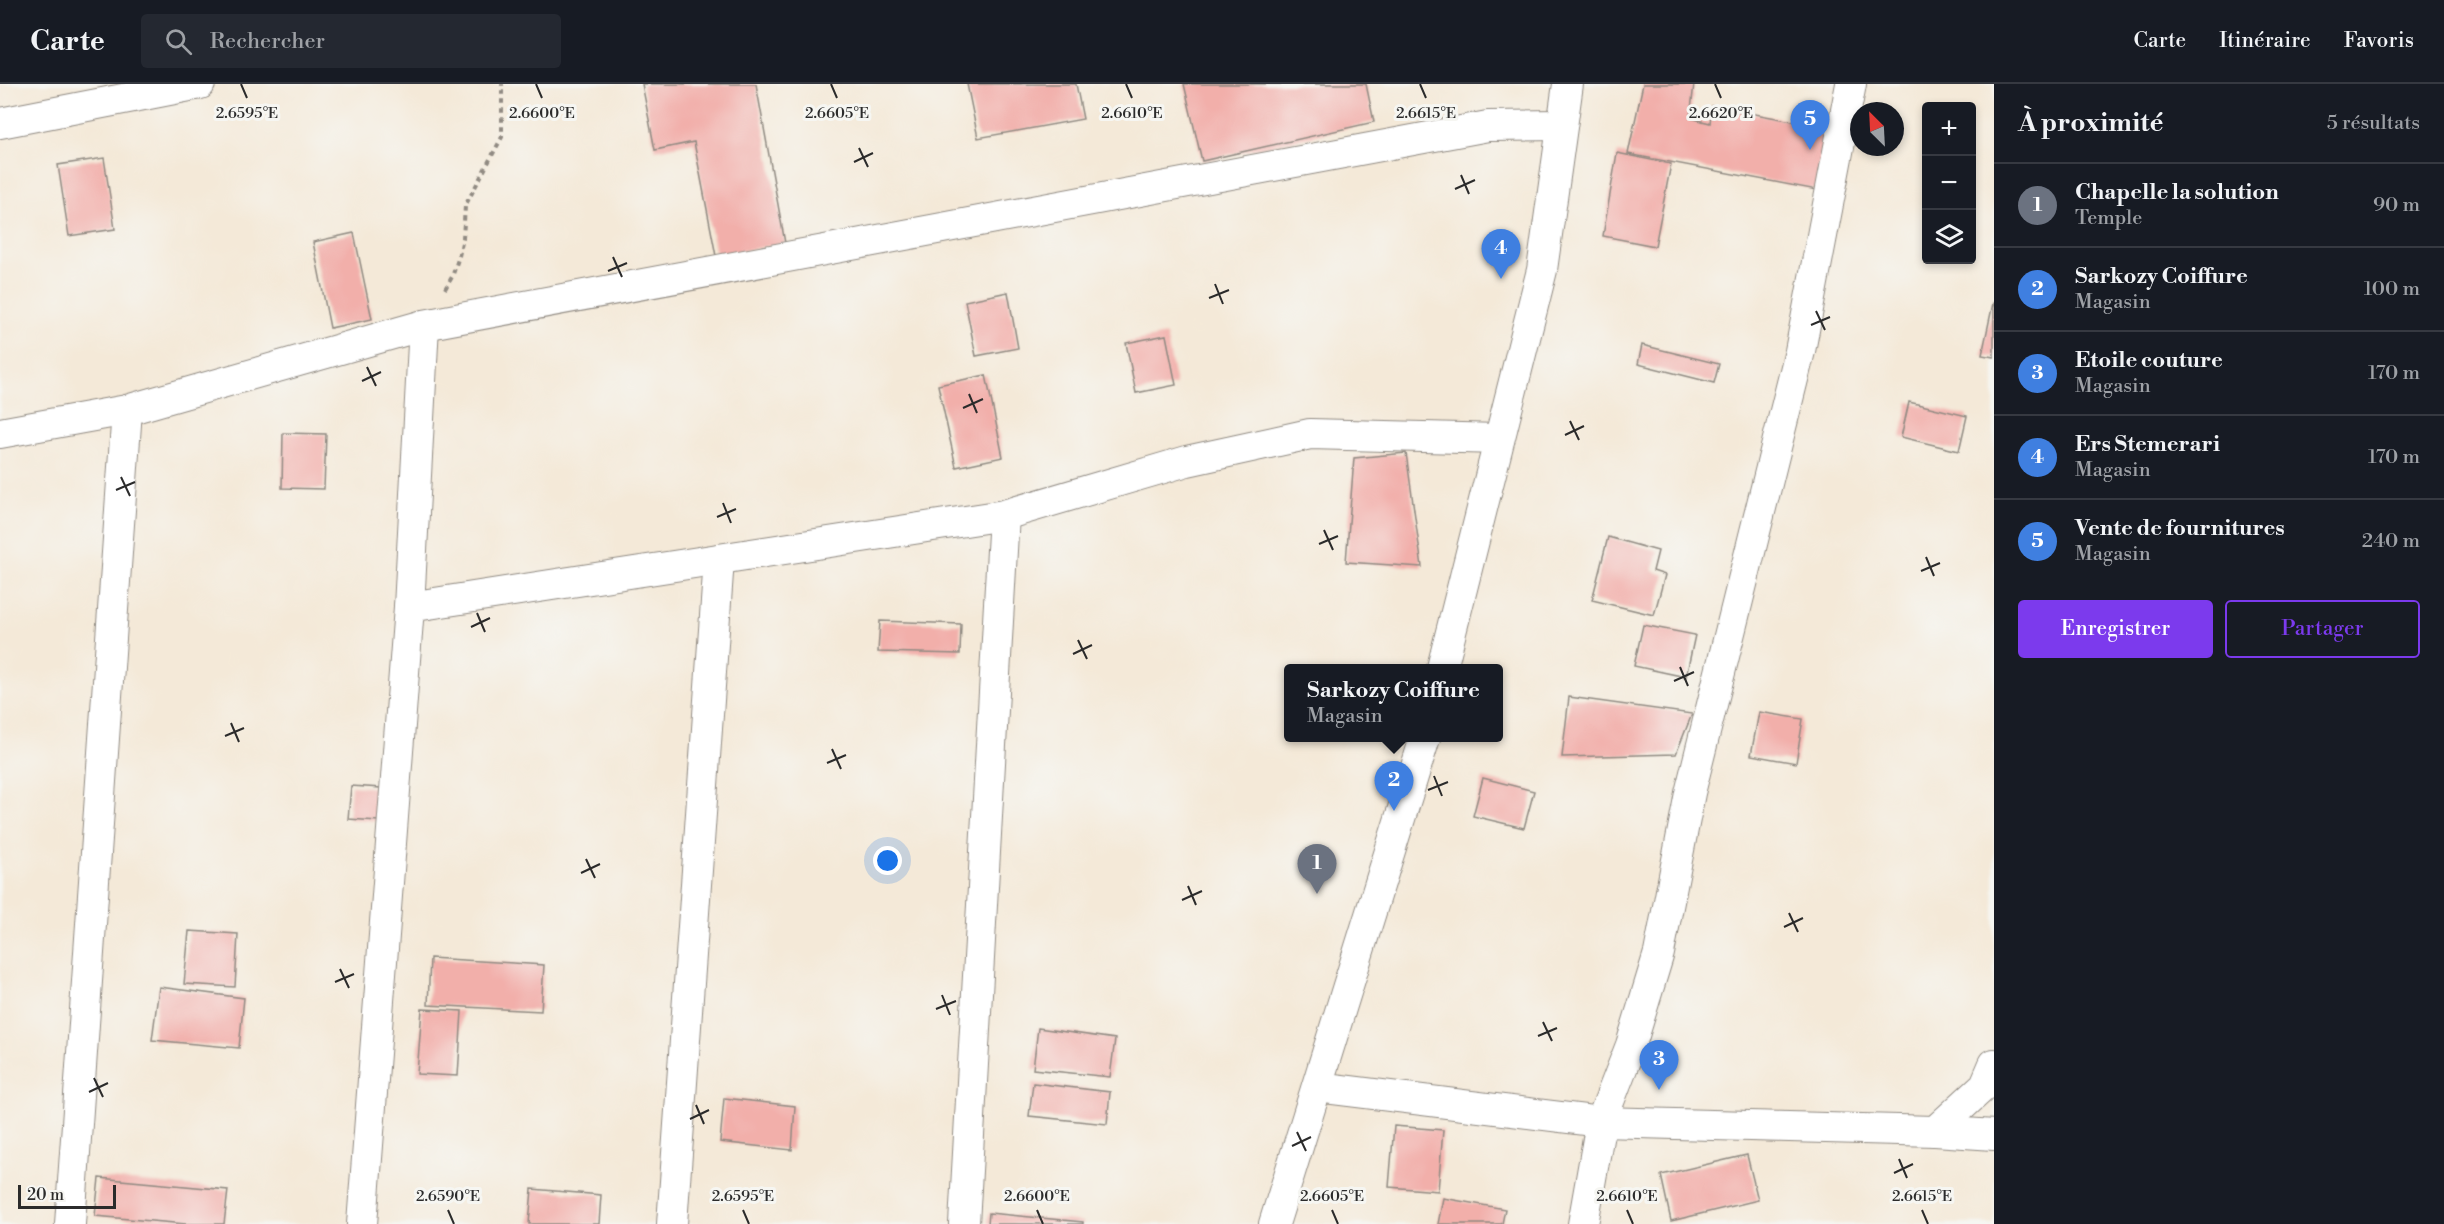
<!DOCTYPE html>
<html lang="fr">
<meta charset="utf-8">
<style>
:root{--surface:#171b24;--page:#242831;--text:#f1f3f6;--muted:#9ea1a6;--line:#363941;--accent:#7c3aed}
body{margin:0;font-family:"Libre Bodoni",serif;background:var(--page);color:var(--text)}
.controls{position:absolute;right:18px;top:18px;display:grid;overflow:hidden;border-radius:6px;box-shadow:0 3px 9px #0003}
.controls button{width:54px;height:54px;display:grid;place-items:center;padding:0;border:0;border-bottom:2px solid var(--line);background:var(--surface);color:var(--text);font:30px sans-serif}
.compass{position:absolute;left:1850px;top:18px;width:54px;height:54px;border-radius:50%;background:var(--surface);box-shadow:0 3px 9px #0003;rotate:336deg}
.scale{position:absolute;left:18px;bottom:15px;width:98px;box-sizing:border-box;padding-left:6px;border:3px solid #2b2b2b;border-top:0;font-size:16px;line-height:21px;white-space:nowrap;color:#2b2b2b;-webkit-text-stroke:4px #f6f6f2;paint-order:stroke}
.you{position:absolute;left:888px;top:777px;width:21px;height:21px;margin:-15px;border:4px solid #fff;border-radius:50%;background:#1a73e8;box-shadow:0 0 0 9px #1a73e833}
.badge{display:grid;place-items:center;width:39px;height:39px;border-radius:50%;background:var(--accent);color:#fff;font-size:20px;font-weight:700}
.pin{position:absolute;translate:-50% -50px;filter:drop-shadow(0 2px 3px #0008)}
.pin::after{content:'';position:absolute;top:32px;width:21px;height:18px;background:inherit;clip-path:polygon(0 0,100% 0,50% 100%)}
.popup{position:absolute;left:1284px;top:580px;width:219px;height:78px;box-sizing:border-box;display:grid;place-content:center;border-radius:6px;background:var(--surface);filter:drop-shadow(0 2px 4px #0005);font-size:20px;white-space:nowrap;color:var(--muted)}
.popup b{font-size:22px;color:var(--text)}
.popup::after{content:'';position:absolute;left:50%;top:100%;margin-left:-12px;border:12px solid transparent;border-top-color:var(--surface)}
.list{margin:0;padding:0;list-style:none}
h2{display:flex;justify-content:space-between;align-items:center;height:78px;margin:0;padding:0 24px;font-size:26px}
h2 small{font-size:20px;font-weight:400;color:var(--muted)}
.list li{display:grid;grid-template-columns:39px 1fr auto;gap:18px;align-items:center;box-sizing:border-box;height:84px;padding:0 24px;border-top:2px solid var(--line)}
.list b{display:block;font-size:22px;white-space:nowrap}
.list p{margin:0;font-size:20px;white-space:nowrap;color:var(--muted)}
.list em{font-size:20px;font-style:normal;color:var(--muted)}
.actions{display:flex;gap:12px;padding:18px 24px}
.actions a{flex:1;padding:14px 0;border:2px solid var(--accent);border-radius:6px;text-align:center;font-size:21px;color:var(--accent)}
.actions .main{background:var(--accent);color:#fff}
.icon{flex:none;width:33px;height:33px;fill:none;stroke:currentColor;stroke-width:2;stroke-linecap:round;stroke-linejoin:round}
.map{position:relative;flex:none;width:1994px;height:1140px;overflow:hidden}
header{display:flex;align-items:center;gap:36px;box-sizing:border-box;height:84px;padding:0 30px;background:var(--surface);border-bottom:2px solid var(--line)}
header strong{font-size:28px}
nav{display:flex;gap:33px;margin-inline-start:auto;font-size:21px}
.search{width:420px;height:54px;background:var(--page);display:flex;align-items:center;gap:15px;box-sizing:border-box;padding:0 21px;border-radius:6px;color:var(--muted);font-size:22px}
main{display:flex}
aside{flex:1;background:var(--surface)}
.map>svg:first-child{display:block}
.building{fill:#f2afaa}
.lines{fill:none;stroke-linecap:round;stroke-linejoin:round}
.minor-casing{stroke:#908a82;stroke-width:32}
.path{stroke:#908a82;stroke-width:4;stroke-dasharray:4.5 4.5;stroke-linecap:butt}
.minor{stroke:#fff;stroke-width:30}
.ticks{fill:none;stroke:#2b2b2b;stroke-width:2}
.ticks-label{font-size:15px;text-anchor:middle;fill:#2b2b2b;stroke:#f6f6f2;stroke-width:6;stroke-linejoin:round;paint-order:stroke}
</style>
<header>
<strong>Carte</strong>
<div class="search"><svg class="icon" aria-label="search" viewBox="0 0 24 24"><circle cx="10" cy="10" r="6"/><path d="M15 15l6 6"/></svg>Rechercher</div>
<nav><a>Carte</a><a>Itinéraire</a><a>Favoris</a></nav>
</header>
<main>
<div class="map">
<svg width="1994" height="1140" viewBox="0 0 1994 1140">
<rect width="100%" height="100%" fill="#f6f6f2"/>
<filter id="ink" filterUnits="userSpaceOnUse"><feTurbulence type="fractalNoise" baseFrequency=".0167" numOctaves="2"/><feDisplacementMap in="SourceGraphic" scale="12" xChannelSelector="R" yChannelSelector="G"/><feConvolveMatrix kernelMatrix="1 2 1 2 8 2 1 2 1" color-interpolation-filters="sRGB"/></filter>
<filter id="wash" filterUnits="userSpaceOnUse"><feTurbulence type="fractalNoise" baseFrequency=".008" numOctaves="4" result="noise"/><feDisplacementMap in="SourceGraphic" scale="24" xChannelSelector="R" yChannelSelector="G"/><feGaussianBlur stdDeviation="1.35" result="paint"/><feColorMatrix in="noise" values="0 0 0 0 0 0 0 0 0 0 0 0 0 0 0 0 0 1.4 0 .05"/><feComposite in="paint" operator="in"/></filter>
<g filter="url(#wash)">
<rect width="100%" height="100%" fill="#f4e9d8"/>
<g id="blocks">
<!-- building -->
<g class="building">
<polygon points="642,0 756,0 785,159 716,172 694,58 655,66"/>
<polygon points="967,0 1076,0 1083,35 978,54"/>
<polygon points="1184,0 1366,0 1374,38 1202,77"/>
<polygon points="1643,0 1694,0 1690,34 1710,39 1712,22 1835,45 1822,107 1628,70"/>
<polygon points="1617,69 1671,80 1655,162 1603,152"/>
<polygon points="104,74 115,145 69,152 58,81"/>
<polygon points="354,149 372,235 330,244 313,158"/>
<polygon points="1008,208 1018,264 976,272 965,217"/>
<polygon points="1993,219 1994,220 1994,273 1982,271"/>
<polygon points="1166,251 1176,301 1136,309 1126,259"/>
<polygon points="1642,261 1719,280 1714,299 1638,280"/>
<polygon points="986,291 1003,373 956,383 938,301"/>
<polygon points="1909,318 1967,332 1959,367 1901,353"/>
<polygon points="283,349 326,350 324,405 282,404"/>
<polygon points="1406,369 1422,483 1346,478 1354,374"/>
<polygon points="1608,453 1658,467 1653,487 1665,491 1654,531 1592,516"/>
<polygon points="880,537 961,540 960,570 878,568"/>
<polygon points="1643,541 1695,551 1686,593 1634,582"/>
<polygon points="1569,613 1692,630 1676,670 1562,673"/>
<polygon points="1759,628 1803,635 1796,679 1751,671"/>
<polygon points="1483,694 1534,707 1524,744 1473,732"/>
<polygon points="351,702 381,704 379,737 348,735"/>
<polygon points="189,847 238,850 235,903 184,900"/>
<polygon points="430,874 544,881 541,927 428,921"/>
<polygon points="159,903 244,914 239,964 152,956"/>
<polygon points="422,925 462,927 458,992 417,990"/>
<polygon points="1038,944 1115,955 1110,993 1033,985"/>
<polygon points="1033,999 1110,1008 1107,1040 1029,1032"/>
<polygon points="724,1014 795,1022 792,1066 720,1058"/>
<polygon points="1394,1042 1443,1046 1438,1107 1389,1103"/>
<polygon points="1747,1071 1758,1116 1671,1137 1661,1091"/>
<polygon points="99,1094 228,1106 224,1140 186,1140 95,1132"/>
<polygon points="532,1105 601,1111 599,1140 529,1140"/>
<polygon points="1443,1114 1505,1125 1502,1140 1438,1140"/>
<polygon points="989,1129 1083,1138 1083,1140 988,1140"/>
</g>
</g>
</g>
<g filter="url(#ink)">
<use href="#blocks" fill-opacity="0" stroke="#908a82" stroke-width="1.5"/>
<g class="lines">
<!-- minor casing -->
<g class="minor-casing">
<g id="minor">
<polyline points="0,39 200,0"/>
<polyline points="0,349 127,326 424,241 1488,42 1562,41"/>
<polyline points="409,523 1004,431 1187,377 1310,350 1499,355"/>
<polyline points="1442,584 1542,186 1568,0"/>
<polyline points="1317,1003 1601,1038 1935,1047 1994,1051"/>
<polyline points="1935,1047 1985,1001 1994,980"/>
<polyline points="70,1140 127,326"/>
<polyline points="362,1140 409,523 424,241"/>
<polyline points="672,1140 719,475"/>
<polyline points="964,1140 1004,431"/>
<polyline points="1274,1140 1425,654"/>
<polyline points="1583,1140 1601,1038 1631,961 1659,869 1690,709 1800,267 1851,0"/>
</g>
</g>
<!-- path -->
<polyline class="path" points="445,205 452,193 459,172 463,154 465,122 502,53 502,0"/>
<!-- minor -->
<use href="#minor" class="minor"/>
</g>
</g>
<!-- ticks -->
<path class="ticks" d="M241,0L247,14M536,0L542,14M831,0L837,14M1126,0L1132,14M1420,0L1426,14M1715,0L1721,14M859,64L868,83M854,78L873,69M1461,91L1469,110M1455,105L1475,96M613,173L622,193M608,187L627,179M1215,200L1223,220M1209,214L1229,206M1816,227L1825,246M1811,241L1830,233M367,283L376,302M362,297L381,288M969,310L977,329M963,324L983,315M1570,337L1579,356M1565,351L1584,342M121,393L130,412M116,406L135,398M723,419L731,439M717,433L736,425M1324,446L1333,466M1319,460L1338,452M1926,473L1934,492M1921,487L1940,479M477,529L485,548M471,543L490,534M1078,556L1087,575M1073,570L1092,561M1680,583L1688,602M1674,597L1694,588M231,639L239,658M225,652L244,644M832,665L841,685M827,679L846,671M1434,692L1442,712M1428,706L1448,698M586,775L595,794M581,789L600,780M1188,802L1196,821M1182,816L1202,807M1789,829L1798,848M1784,843L1803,834M340,885L349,904M335,898L354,890M942,911L950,931M936,925L956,917M1543,938L1552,957M1538,952L1557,944M94,994L103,1013M89,1008L108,999M696,1021L704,1040M690,1035L709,1026M1297,1048L1306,1067M1292,1062L1311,1053M1899,1075L1907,1094M1894,1089L1913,1080M448,1126L454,1140M743,1126L749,1140M1037,1126L1043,1140M1332,1126L1338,1140M1627,1126L1633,1140M1922,1126L1928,1140"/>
<g class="ticks-label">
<text x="1426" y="34">2.6615°E</text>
<text x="1721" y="34">2.6620°E</text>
<text x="247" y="34">2.6595°E</text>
<text x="542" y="34">2.6600°E</text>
<text x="837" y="34">2.6605°E</text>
<text x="1132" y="34">2.6610°E</text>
<text x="448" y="1117">2.6590°E</text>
<text x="743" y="1117">2.6595°E</text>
<text x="1037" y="1117">2.6600°E</text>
<text x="1332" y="1117">2.6605°E</text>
<text x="1627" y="1117">2.6610°E</text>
<text x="1922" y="1117">2.6615°E</text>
</g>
</svg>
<div class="controls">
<button>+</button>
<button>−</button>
<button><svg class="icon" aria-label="layers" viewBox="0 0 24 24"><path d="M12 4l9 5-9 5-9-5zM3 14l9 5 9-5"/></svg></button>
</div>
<svg class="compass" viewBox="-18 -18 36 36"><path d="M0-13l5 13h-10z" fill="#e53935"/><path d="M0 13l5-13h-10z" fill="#9ea1a6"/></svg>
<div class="scale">20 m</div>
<div class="you"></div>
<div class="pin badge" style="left:1317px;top:810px;background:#6b7280">1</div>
<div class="pin badge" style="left:1394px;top:727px;background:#3f7fe0">2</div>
<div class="popup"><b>Sarkozy Coiffure</b>Magasin</div>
<div class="pin badge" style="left:1659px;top:1006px;background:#3f7fe0">3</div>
<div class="pin badge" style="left:1501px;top:195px;background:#3f7fe0">4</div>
<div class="pin badge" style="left:1810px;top:66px;background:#3f7fe0">5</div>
</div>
<aside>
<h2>À proximité<small>5 résultats</small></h2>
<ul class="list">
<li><span class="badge" style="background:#6b7280">1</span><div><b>Chapelle la solution</b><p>Temple</p></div><em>90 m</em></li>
<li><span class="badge" style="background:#3f7fe0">2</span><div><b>Sarkozy Coiffure</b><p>Magasin</p></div><em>100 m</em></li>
<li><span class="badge" style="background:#3f7fe0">3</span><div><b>Etoile couture</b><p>Magasin</p></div><em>170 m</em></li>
<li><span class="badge" style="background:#3f7fe0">4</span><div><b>Ers Stemerari</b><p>Magasin</p></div><em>170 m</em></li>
<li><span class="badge" style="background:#3f7fe0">5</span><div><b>Vente de fournitures</b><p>Magasin</p></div><em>240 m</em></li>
</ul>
<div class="actions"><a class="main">Enregistrer</a><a>Partager</a></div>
</aside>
</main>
